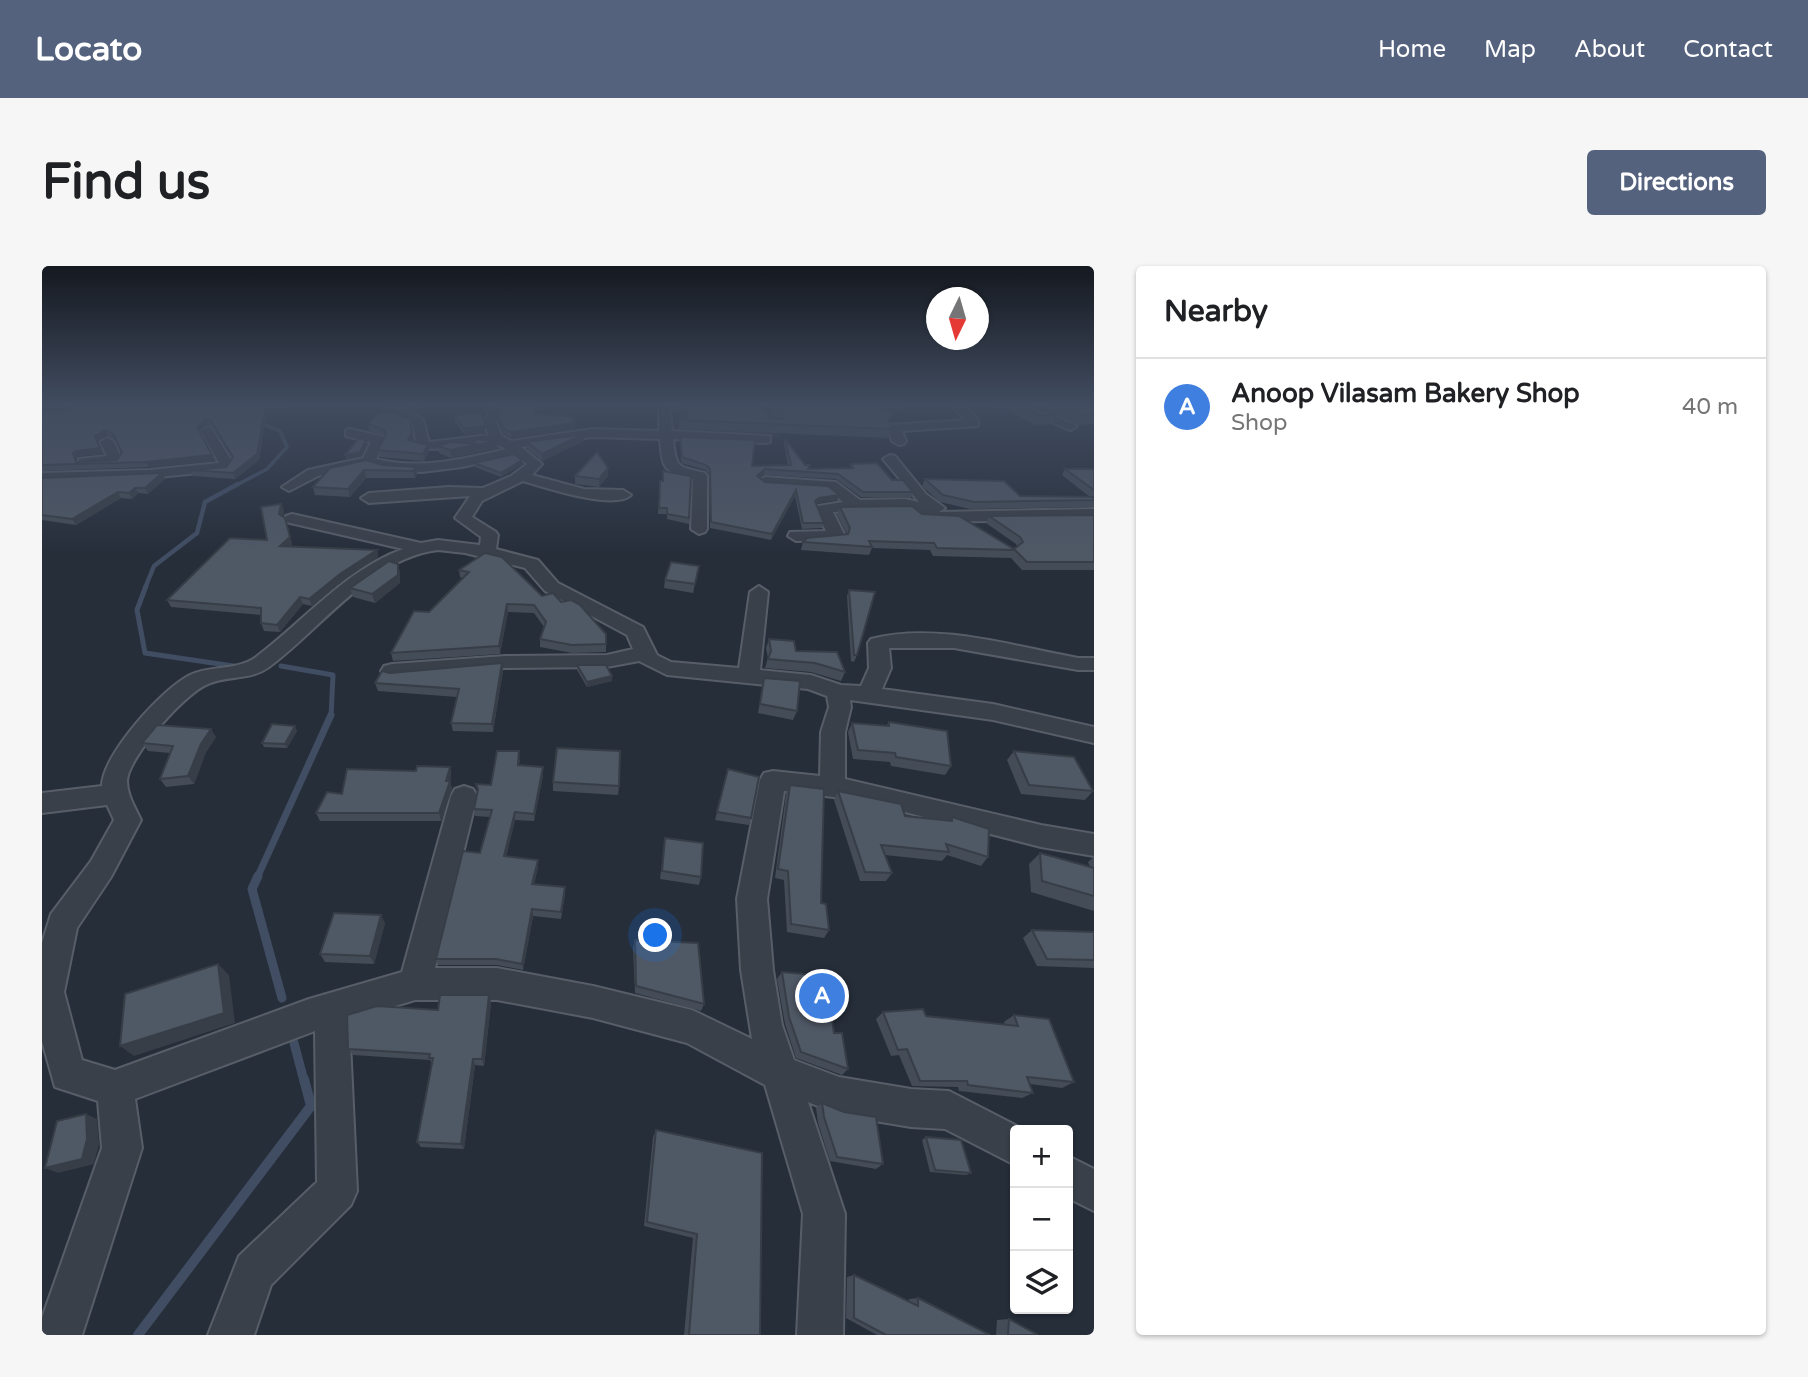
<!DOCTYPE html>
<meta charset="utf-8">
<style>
:root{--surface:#fff;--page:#f6f6f6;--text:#202124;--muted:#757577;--line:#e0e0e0;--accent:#55627e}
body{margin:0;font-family:"Varela Round",sans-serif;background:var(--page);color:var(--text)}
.controls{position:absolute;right:21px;bottom:21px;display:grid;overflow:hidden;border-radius:7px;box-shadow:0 2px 5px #0004}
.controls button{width:63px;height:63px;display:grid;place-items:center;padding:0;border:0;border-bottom:2px solid var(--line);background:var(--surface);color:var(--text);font:35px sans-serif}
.compass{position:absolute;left:884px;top:21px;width:63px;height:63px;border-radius:50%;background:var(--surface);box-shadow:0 2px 5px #0004;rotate:185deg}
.you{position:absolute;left:614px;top:670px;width:24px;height:24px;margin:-18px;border:5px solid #fff;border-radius:50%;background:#1a73e8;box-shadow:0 0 0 10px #1a73e833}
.badge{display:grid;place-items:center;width:46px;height:46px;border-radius:50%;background:var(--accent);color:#fff;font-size:23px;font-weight:700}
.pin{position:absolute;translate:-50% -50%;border:4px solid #fff;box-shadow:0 2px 7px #0006}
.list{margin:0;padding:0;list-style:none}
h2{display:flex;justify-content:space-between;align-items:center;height:91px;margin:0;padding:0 28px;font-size:30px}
h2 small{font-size:23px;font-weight:400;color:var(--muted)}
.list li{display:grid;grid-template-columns:46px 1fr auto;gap:21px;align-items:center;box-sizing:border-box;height:98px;padding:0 28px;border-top:2px solid var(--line)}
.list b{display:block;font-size:26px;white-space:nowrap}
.list p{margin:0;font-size:23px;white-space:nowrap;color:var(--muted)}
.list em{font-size:23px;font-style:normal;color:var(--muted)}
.icon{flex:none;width:38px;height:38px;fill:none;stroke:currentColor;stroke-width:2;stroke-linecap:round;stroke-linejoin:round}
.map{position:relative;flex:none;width:1052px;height:1069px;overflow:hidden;border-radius:7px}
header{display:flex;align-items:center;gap:42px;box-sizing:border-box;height:98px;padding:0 35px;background:var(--accent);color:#fff}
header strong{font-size:33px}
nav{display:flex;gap:38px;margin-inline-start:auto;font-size:24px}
.intro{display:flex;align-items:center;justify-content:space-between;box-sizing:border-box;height:168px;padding:0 42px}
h1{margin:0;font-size:49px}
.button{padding:18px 32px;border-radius:7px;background:var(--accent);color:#fff;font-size:24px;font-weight:700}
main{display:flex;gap:42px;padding:0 42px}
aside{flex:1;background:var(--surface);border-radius:7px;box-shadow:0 2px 5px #0004}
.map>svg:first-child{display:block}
.medical{fill:#36343f}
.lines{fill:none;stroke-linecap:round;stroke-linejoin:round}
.stream-far5{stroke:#404d63;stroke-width:3.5}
.stream-far4{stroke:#404d63;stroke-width:4.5}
.stream-far3{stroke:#404d63;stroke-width:5}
.stream-far2{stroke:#404d63;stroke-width:7}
.stream-far1{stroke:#404d63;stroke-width:9}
.stream{stroke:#404d63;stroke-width:10}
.minor-casing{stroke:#585e68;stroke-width:4}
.minor{fill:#3a404a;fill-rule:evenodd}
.wall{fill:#444c57;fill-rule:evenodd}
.shaded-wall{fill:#373e47}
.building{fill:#4f5865;stroke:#373e47;stroke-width:2;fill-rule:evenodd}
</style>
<header>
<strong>Locato</strong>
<nav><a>Home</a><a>Map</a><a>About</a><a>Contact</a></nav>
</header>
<div class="intro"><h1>Find us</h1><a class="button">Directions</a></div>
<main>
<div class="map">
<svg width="1052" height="1069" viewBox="0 0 1052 1069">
<rect width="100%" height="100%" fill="#262e3a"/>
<!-- medical -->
<polygon class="medical" points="649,138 722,141 738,171 629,167 629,144"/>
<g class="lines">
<!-- stream-far5 -->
<polyline class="stream-far5" points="193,220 225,203 245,181 238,165 214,155"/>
<!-- stream-far4 -->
<polyline class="stream-far4" points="103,322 112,300 155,267 163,236 196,218"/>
<!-- stream-far3 -->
<g class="stream-far3">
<polyline points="104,320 95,344 103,387 198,401"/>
<polyline points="239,400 291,409 289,451"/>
</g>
<!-- stream-far2 -->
<polyline class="stream-far2" points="215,612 289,449"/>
<!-- stream-far1 -->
<g class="stream-far1">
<polyline points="216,610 210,623 240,732"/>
<polyline points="252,777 262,815"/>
</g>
<!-- stream -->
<polyline class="stream" points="96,1069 269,840 262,813"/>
<!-- minor casing -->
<g class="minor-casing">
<g id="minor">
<path d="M342,138H354L356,142L381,153L387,176L447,169L442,157L450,138H462L454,157L460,170L469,175L550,163L617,165V143L630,138H652L628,145L630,165L728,170V176L723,177L631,173C634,203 635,200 663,207L665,210V263L663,266L657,268L649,263L651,213C620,205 621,203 618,173L550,171L479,181L500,198L490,209L542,223L581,224L589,229C572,245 502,221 481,215L440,235L430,251L454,266L456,269L454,283L496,294L516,317L601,361L615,389L629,396L697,402L708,326L717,320L726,326L718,404L769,409L799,419L819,420L827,402L826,377L829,373C895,356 970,380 1036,392H1052V404H1036L912,382H847L849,402L840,423L951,438L1052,461V477L951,454L808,434L809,441L803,466V513L999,559L1052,568V590L999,581L816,534L742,525L725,633L731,704L740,759L752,794L797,811L869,823L907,825L983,864H973V899L903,863L869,861L797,849L766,836L803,948L801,1069H755L761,948L723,819L645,777L551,752L455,734H373L307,754L315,925L309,939L229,1019L212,1069H166L197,990L275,916L273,765L93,833L100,882L40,1069H0V1052L60,882L56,835L13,821L0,775V677L9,648L49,595L72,554L65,539L0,547V527L60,520C60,489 121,422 148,409C169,399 195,405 214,391C262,355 303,304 361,283L244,256L242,253L244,250L250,248L379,277L396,274L438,279L439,271L413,252L428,230L327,237L319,232L327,227L407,221L441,222L469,210L485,198L473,189L420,201L380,206L343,204L325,199L276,210L247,225L240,221L266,204L321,192L329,176L304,170V164L308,163L342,171L343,174L334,193C376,204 423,193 464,183C439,167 404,189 375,181L371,158L347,147ZM396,284L423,287L483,302L503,325L585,369L591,383L565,389L463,390L350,398L342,400L339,405L342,410L350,412L463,402L565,401L597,395L625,409L766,423L785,430L787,441L779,466L778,510L731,505L722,507L718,514L695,633L699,704L710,773L650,744L551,720L455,702H393L435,530L431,523L422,520L413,523L409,530L360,706L267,733L73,804L40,794L22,726L35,662L69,611L99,554C93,541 85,529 85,515C86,491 144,426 166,418C186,409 208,415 227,401C278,364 329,292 396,284Z"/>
<polygon points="714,138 726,138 739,158 737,161 729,161"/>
<polygon points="909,138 921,138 936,154 936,160 860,165 864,175 862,178 857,179 850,175 846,162 848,159 923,154"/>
<polygon points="970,138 986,138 1035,160 1029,164 1025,163"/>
<polygon points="26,140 30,141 30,147 0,150 0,142"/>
<polygon points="165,161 169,162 191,197 186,204 107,212 0,215 0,207 107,204 177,197 159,165"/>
<polygon points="65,172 72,176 80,194 78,197 37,199 37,193 65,190 58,176"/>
<path d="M848,189L853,190L884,228L903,242L897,246L1052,243V253L891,256C875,254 874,245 863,243L791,246L803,270L801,274L754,275L746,270L748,266L784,265L773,243L776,240L801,236L785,223L723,219L716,215L723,211L794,216L818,234L863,233L877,236L841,193Z"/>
<polygon points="1026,890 1052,903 1052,945 1026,932"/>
</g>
</g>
<!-- minor -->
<use href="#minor" class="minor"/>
</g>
<!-- wall -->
<g class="wall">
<path d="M0,138H249L246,143L225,144L217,194L193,213L151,210L149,204L184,201L191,192L171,161L166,158L157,166L173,195L107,201L0,205V146L29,144V139L0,140ZM66,170L74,175L80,187L75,194L35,196L34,193L37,190L61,188L55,175Z"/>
<polygon points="360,138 383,138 379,149 361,142"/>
<polygon points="643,138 719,138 729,153 739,153 729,138 866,138 863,145 846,144 850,163 846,172 637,163 638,151 644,152 642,144"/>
<polygon points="940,138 989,138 1013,149 1009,158 994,159 961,142 947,142"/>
<polygon points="992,138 1052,138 1052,158 1037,159"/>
<polygon points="493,148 533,157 533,163 469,172 462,168 457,157 456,151"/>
<polygon points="412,150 443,167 423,169 413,157"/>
<polygon points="368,153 371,171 369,175 387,185 382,195 338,191 336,184 343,170 327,165 326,158"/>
<polygon points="638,171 710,200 746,199 742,178 743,173 767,203 808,202 809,198 850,214 871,226 869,232 819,231 794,213 722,209 718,212 723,216 797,229 795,234 776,237 774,239 782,257 780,262 760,263 753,230 729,274 668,262 667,209 664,204 639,197"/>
<polygon points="431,173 456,182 409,192 397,187 396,180 431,178"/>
<polygon points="542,175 500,195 485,183 485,176"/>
<polygon points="324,194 341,199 374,201 375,208 373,212 324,212 308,231 273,229 271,221"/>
<polygon points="432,197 481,198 459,211 433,201"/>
<polygon points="566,202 566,210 557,221 533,218 533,210"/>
<polygon points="1023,203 1052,203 1052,241 928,243 898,236 880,220 883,213 978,230 1048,231 1020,209"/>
<polygon points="120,207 123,213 106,228 96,227 90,233 79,232 34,259 0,254 0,212"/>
<polygon points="618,215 647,252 647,258 625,253 625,248 616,248"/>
<polygon points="798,241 880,248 972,283 975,280 974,278 944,257 947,250 1052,249 1052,304 980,304 969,292 891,290 888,284 830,282 827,289 759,284 761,276 805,268 795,249"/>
<polygon points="242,244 241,250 243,252 250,278 248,281 335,284 336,291 300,315 270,340 261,338 238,366 222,365 219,357 219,349 129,341 125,334 225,274"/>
<polygon points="443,287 500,330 519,336 564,368 564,386 530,387 498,381 498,373 502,361 492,347 466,346 458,388 351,395 349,387 387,346 421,312 418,311 417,304"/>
<polygon points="657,300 651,327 622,322 623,314"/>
<polygon points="358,306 358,317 333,337 311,331 308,322"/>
<polygon points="807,324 815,389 812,396 809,395 805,330"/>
<polygon points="727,373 803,406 799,415 769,406 723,402 726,392 724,382"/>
<polygon points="535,399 570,410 570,415 545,421 535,404"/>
<polygon points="461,405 451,466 411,465 409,457 415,431 336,425 333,417"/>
<polygon points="722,412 755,445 751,454 716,447"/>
<polygon points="847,456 909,500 903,509 849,500 848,496 811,493 806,466 810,457 844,460"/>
<polygon points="255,465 245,482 222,481 220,477"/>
<polygon points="174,471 164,486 152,518 124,521 118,513 128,487 106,485 100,477"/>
<polygon points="972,485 1051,525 1043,534 979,528 965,494"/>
<polygon points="478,493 477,499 501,509 492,555 473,554 464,590 496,601 492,618 523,628 519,653 491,650 481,704 455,699 396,699 394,693 438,587 448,551 433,550 432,543 436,526 434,518 449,519"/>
<polygon points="408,501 409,509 408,515 410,523 399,555 278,555 274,547 300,528 374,505"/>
<polygon points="686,503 709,552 707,559 673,554"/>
<polygon points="511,516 577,520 576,529 511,525"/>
<polygon points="748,519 787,664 782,672 745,666 742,614 733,612 744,528"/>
<polygon points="796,525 863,550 908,555 910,551 946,591 939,600 905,589 900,595 843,589 850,607 844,615 818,615 792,534"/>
<polygon points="623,572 659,611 657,619 618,613"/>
<polygon points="998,587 1048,601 1046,596 1052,591 1052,645 989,626 987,598"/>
<polygon points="343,657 332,698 283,696 278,688"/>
<polygon points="990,664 1052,666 1052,702 995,700 981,672"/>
<polygon points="593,674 662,738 659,745 593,727 591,682"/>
<polygon points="740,706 792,767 806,803 800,809 754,792 743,758 735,713"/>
<polygon points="447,729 449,737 442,800 433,799 422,883 379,881 375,876 390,798 388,794 311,789 306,783 396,744"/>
<polygon points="841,746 963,759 962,756 972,749 1032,816 1020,822 988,818 991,827 980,832 917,825 916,821 870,820 857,789 849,790 834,753"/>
<polygon points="780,837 841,898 834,903 788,895 776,857 774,842"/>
<polygon points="614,864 718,1069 642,1069 651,972 602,960 611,871"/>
<polygon points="884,871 929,907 924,909 888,906 880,874"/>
<polygon points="812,1009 867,1035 867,1033 876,1032 948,1069 835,1069 804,1052 805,1011"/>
<polygon points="967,1053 996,1069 954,1069 955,1054"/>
</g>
<!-- shaded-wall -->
<g class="shaded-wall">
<polygon points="444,138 447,138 441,152 441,146"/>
<polygon points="224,139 225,144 217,194 193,213 191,207"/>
<polygon points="164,153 166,158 157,166 155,161"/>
<polygon points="533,157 533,163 469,172 469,166"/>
<polygon points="443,160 443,167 423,169 422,162"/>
<polygon points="64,164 66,170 55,175 61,188 37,190 34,193 35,198 31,187 53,170"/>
<polygon points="370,165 371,171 367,181 366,174"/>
<polygon points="542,168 542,175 500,195 500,188"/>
<polygon points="324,174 325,178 319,190 304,193 303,189"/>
<polygon points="455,175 456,182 409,192 408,184"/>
<polygon points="386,179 387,185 382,195 381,188"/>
<polygon points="170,189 173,195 107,201 104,196"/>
<polygon points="480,194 481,198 459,211 459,207"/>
<polygon points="374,201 375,208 373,212 371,205"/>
<polygon points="566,202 566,210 557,221 557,213"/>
<polygon points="723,203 722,209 714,216 715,210"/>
<polygon points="322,204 324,212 308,231 306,223"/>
<polygon points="120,207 123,213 106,228 103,222"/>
<polygon points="93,222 96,227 90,233 87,227"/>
<polygon points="754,224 753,230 729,274 730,268"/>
<polygon points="76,226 79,232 34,259 30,253"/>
<polygon points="797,229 795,234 776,237 771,241 773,235 777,232"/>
<polygon points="239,238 242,244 240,254 237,248"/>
<polygon points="243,252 250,278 240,287 238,280"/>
<polygon points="335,284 336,291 300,315 270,340 267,333 298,308"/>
<polygon points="356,298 358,306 358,317 333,337 330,328"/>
<polygon points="258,331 261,338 238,366 235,359"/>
<polygon points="465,338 466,346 458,388 457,380"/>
<polygon points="460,397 461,405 451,466 450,458"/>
<polygon points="570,410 570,415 545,421 545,416"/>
<polygon points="253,460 255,465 245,482 243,478"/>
<polygon points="169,463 174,471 164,486 152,518 146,510 159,478"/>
<polygon points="408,501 409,509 406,522 404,515"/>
<polygon points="501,501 501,509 492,555 492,548"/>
<polygon points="408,515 410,523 399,555 397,547"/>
<polygon points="473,546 473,554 463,597 462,590"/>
<polygon points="496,594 496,601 491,625 490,618"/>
<polygon points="490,643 491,650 481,704 480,698"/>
<polygon points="339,649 343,657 332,698 328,690"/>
<polygon points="176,698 187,709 193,757 92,790 78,780"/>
<polygon points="447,729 449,737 442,800 440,793"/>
<polygon points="431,793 433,799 422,883 419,878"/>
<polygon points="44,848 55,853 57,878 52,898 16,907 3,902"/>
</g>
<!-- building -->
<g class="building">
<path d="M29,138H245L224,139L215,188L191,207L149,204L184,201L191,191L169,155L164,153L155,161L170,189L104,196L0,199V146L29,144ZM64,164L72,169L80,187L75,194L34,196L31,187L34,185L58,182L53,170Z"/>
<polygon points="361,138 381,138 378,146"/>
<polygon points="461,138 493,138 493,148 528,150 533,157 469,166 462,162 456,151"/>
<polygon points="644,138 719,138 729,153 741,153 743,148 737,138 838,138 851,148 847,154 850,163 638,154 638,151 646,152"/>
<polygon points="974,138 989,138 1013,149 999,150"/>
<polygon points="1016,138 1052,138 1052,149 1042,150"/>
<polygon points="351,146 368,153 370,165 366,174 386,179 381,188 336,184 344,168 343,164 326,158 336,147"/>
<polygon points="440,146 443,160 422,162 412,150"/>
<polygon points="542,168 500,188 485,176"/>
<polygon points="638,171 713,174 710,200 749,199 743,173 763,199 768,199 766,203 811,202 809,198 835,197 850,214 861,214 871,226 821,226 796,208 723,203 715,210 723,216 786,220 797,229 777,232 773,235 782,257 761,257 754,224 730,268 669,256 668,203 664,199 640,191"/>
<polygon points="317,172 324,174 318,186 303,189"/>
<polygon points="431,173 455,175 408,184 396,180 408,176 435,178"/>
<polygon points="555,186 566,202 557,213 533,210"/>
<polygon points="472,188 480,194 459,207 432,197"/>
<polygon points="324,194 341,199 374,201 371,205 322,204 306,223 271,221 288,202"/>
<polygon points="1023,203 1052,203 1052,224"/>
<polygon points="621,205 649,210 647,252 625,248 625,242 617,242 618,215 621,215"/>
<polygon points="120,207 103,222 93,222 87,227 76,226 30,253 0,249 0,212"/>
<polygon points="883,213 962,215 978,230 1052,231 1052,234 932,236 901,229"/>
<polygon points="239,238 237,248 243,252 248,271 238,280 335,284 298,308 267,333 258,331 235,359 219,357 219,342 125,334 188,272 225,274 219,241"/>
<polygon points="870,240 880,248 917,250 972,283 981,276 978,271 947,250 1052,249 1052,296 985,296 973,284 895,282 892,277 827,275 830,281 761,276 765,272 806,268 808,262 798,241"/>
<polygon points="443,287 460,291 500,330 511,327 519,336 529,334 538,339 564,368 564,378 530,379 498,373 504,356 492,339 465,338 457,380 349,387 372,345 387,346 427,306 417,304"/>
<polygon points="347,295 356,298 356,309 330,328 308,322"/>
<polygon points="629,296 657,300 653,318 623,314"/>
<polygon points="807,324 833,326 815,389 812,389"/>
<polygon points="727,373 752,375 754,385 795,386 803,406 773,397 726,393 729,385"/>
<polygon points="460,397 450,458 409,457 417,423 333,417 340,405 348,407"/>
<polygon points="535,399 564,399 570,410 545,416"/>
<polygon points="722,412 758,415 755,445 718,438"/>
<polygon points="847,456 905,465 909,500 854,491 853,487 816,484 810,457 847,460"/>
<polygon points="230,458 253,460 243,478 220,477"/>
<polygon points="115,459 169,463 159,478 146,510 118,513 131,480 100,477"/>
<polygon points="515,482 578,485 577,520 511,516"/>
<polygon points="455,485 477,485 476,499 501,501 492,548 473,546 462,590 496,594 490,618 523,621 519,646 490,643 480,698 454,693 394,693 421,585 438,587 450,544 432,543 436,523 434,518 449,519"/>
<polygon points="972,485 1032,491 1051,525 987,519"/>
<polygon points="375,500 408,501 404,515 408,515 397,547 274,547 285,526 300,528 305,503 374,505"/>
<polygon points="686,503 717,511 709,552 675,546"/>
<polygon points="748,519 782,523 779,637 784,638 787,664 749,658 746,605 736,603"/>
<polygon points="796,525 859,538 863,550 910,555 910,551 947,563 946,591 904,578 907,586 839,579 850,607 823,606"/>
<polygon points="623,572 661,577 659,611 620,605"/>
<polygon points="998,587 1052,602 1052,630 1000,615"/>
<polygon points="292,647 339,649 328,690 278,688"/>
<polygon points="990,664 1052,666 1052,694 1005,693"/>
<polygon points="593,674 656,677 662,738 594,720"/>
<polygon points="176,698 182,747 78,780 83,728"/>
<polygon points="740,706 783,710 792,767 800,767 806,803 759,786 747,751"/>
<polygon points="398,729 447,729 440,793 431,793 419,878 375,876 391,792 387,792 388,788 306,783 305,749 335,740 396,744"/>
<polygon points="881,743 884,750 976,760 972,749 1007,753 1032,816 985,811 991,827 926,819 925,815 878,815 865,783 856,784 841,746"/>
<polygon points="780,837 802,846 834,851 841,898 795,891 782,851"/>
<polygon points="44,848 45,873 40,893 3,902 15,855"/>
<polygon points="614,864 720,887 718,1069 647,1069 655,968 605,956"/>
<polygon points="884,871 919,874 929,907 893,904"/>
<polygon points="812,1009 876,1040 876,1032 948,1069 844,1069 812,1052"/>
<polygon points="967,1053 996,1069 966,1069"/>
</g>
<!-- sky -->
<linearGradient id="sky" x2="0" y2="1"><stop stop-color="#151920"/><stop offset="0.48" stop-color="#414c60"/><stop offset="1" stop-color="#414c60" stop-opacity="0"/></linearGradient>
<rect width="1052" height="288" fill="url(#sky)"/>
</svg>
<div class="controls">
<button>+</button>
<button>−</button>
<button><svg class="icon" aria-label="layers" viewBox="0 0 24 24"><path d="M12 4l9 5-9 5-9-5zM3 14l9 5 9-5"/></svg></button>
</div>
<svg class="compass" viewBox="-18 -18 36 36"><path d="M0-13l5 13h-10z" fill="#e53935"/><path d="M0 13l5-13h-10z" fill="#757577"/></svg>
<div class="you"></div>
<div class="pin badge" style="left:780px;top:730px;background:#3f7fe0">A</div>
</div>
<aside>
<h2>Nearby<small></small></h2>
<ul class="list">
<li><span class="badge" style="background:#3f7fe0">A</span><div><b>Anoop Vilasam Bakery Shop</b><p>Shop</p></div><em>40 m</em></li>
</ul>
</aside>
</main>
